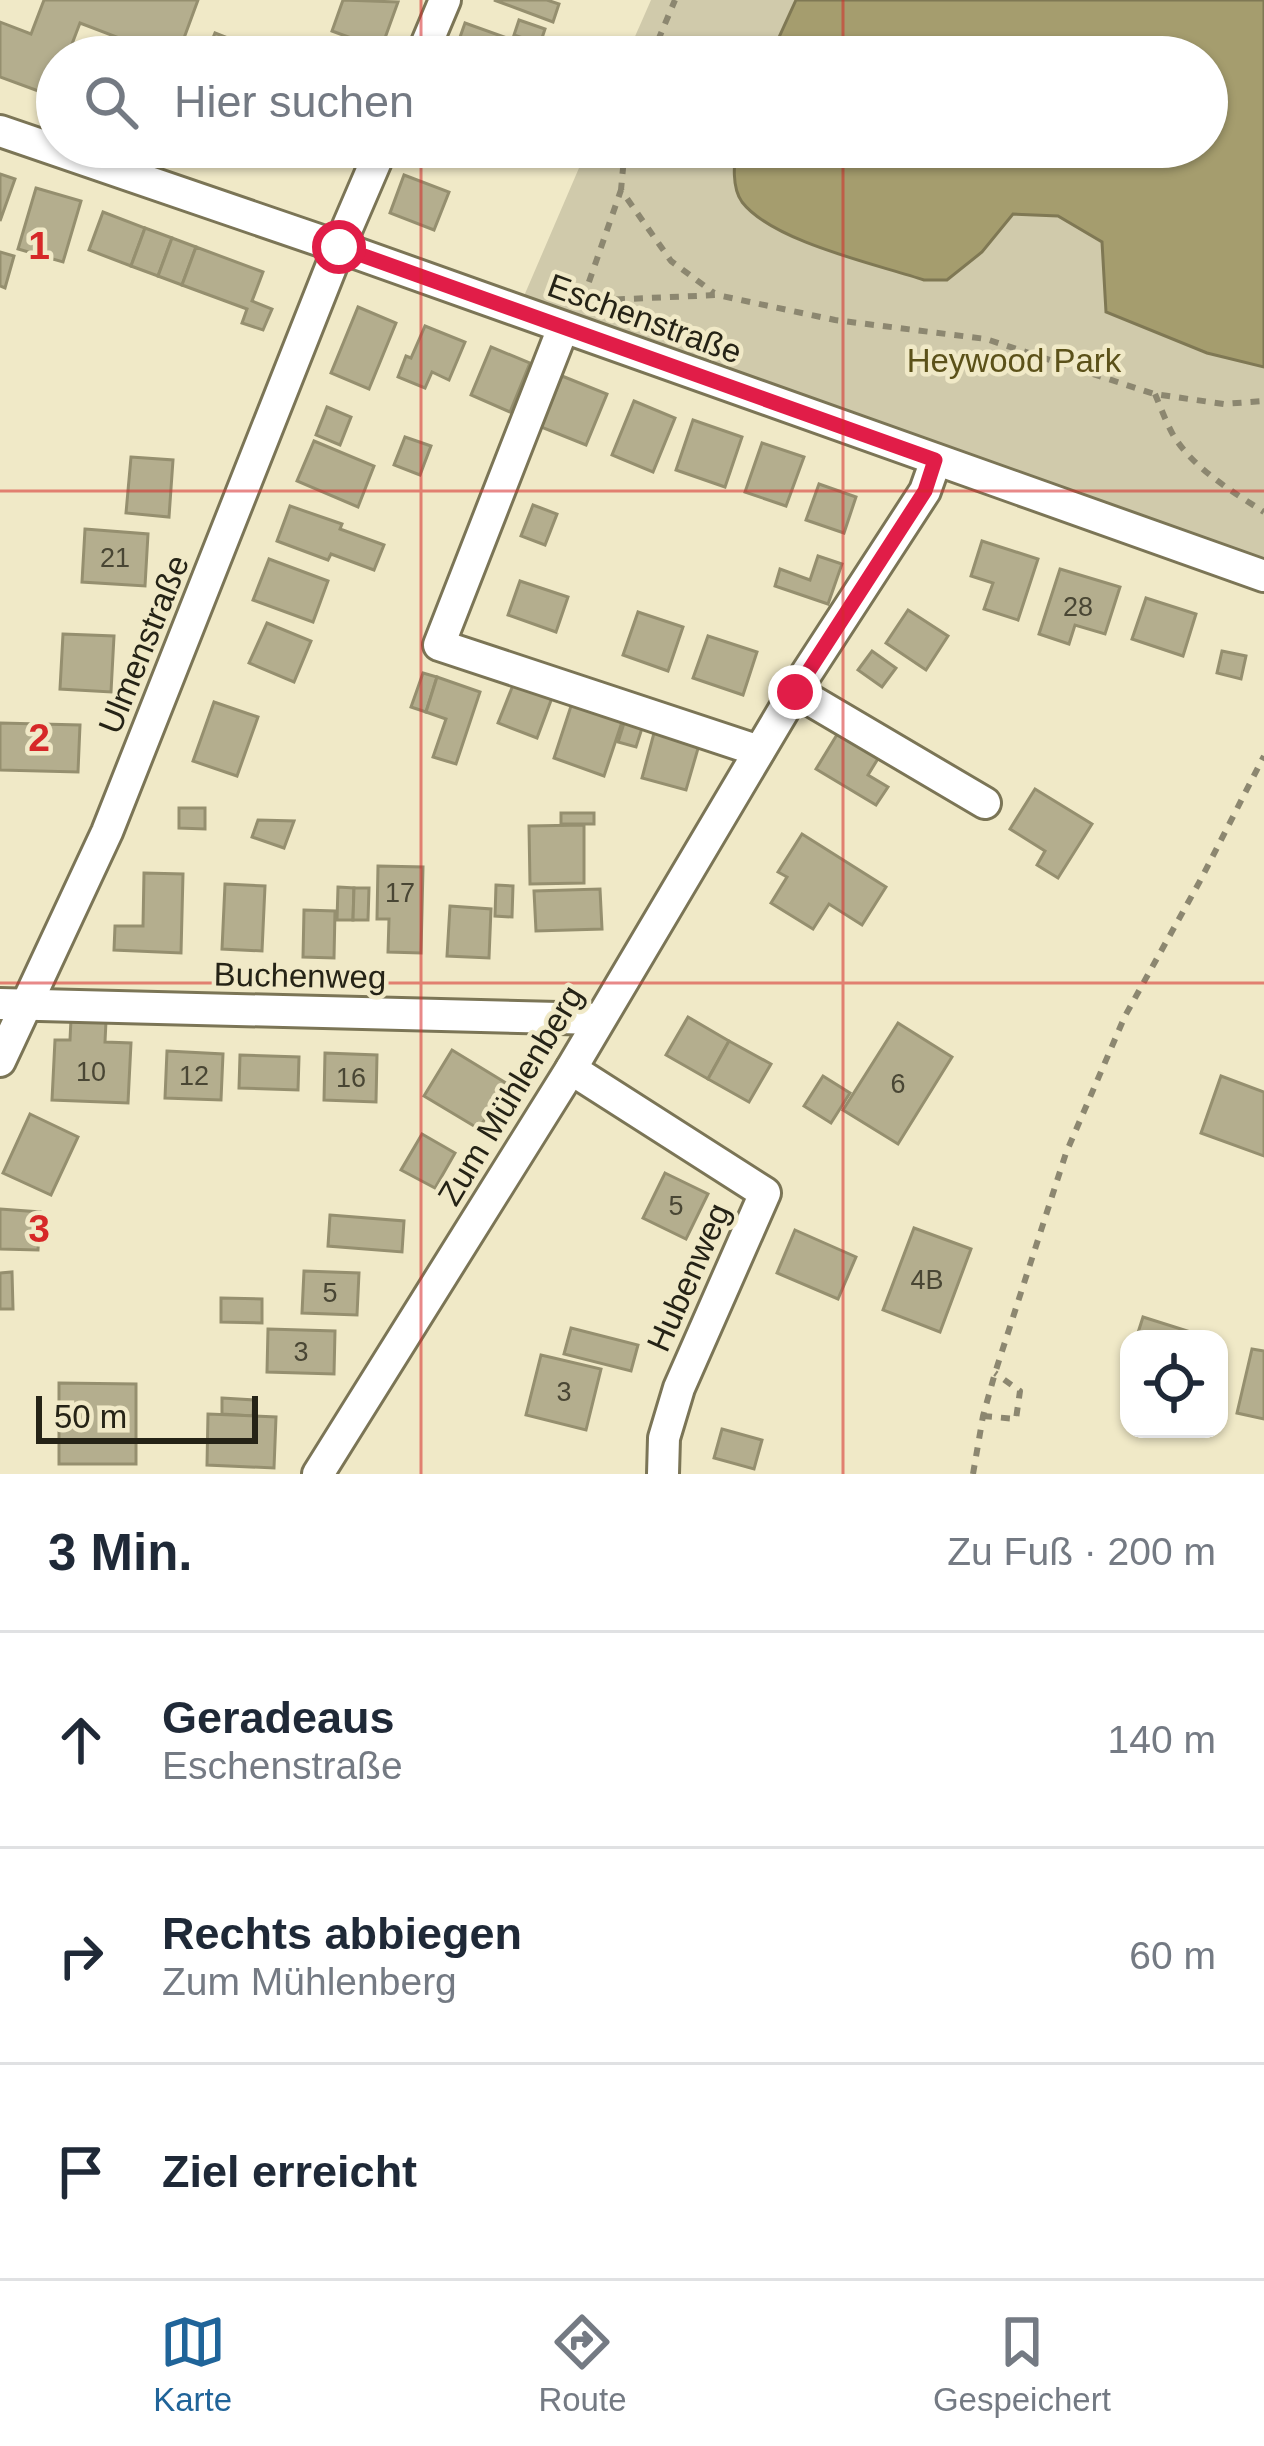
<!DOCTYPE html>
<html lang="de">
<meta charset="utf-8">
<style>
:root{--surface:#fff;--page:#f6f6f7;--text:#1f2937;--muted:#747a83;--line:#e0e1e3;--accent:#206499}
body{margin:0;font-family:Arial,sans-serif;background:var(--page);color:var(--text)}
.controls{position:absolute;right:36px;bottom:36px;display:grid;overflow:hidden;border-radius:24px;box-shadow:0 3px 9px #0004}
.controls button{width:108px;height:108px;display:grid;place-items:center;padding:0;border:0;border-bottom:3px solid var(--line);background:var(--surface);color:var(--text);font:60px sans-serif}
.scale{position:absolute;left:36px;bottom:30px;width:222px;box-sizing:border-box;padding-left:12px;border:6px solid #252316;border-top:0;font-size:33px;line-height:42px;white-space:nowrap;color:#252316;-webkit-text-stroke:9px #f0e9c7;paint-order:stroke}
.stop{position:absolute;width:36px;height:36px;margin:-27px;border:9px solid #e11d48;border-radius:50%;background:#fff}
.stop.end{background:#e11d48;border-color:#fff;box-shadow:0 3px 12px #0008}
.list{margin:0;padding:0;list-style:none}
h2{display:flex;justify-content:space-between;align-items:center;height:156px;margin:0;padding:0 48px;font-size:51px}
h2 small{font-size:39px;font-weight:400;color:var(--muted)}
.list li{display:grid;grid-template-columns:78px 1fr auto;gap:36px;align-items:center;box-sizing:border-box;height:216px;padding:0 48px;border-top:3px solid var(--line)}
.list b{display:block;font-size:45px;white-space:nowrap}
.list p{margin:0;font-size:39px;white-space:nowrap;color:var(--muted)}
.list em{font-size:39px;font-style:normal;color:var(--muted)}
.icon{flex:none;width:66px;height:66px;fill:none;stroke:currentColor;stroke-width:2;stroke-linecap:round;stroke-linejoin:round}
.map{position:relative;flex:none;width:1264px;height:1474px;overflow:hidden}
.search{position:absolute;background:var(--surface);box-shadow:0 3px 9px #0004;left:36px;right:36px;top:36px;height:132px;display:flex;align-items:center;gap:30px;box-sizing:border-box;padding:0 42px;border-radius:66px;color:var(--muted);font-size:45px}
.sheet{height:804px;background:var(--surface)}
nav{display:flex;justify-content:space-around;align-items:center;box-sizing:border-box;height:168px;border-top:3px solid var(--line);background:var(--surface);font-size:33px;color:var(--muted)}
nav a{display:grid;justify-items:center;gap:6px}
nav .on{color:var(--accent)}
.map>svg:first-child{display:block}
.green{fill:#d0caab}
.water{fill:#a59d6e;stroke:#7f7854;stroke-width:3}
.building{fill:#b4ae8e;stroke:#958f6f;stroke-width:3}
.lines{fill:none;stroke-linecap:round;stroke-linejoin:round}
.minor-casing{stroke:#7b7556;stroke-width:36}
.path{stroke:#8c8770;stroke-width:6;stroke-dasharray:9 9;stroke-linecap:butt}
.minor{stroke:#fff;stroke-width:30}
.route{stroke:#e11d48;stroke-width:15}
.grid{fill:none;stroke:#d62828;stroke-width:3;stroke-opacity:0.55}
.labels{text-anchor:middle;stroke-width:9;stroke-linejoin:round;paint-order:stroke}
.number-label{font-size:27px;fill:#494634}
.street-label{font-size:33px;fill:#252316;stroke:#f0e9c7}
.park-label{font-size:33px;fill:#5b5119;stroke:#f0e9c7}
.grid-label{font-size:39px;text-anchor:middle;font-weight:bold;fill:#d62828;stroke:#f0e9c7;stroke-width:9;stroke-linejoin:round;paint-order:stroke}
</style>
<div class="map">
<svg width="1264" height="1474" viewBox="0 0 1264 1474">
<rect width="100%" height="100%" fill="#f0e9c7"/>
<!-- green -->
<g class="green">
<polygon points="651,0 796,0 770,57 626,57"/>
<polygon points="588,147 738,147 733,161 982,252 1013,214 1058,216 1102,242 1107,312 1207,353 1264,367 1264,559 524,296"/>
</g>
<!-- water -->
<path class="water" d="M796,0H1264V367L1207,353L1106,312L1102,242L1058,216L1013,214L982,252L947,280H924C876,264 773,242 742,202C732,188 733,162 738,147H1207V57H770Z"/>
<!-- building -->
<g class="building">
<polygon points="44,0 198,0 177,57 130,57 135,44 80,23 67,57 57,57 57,84 52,96 0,77 0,22 31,34"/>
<polygon points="343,0 398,2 381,49 332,31"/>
<polygon points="494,0 547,0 559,4 553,22"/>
<polygon points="519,20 545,29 540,44 514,35"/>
<polygon points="465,23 510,39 504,57 453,57"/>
<polygon points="215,33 256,49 253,57 205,57"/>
<polygon points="526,44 555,54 553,57 521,57"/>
<polygon points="265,147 319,147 312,165"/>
<polygon points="432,147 468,147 463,159"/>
<polygon points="0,174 15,179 0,221"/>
<polygon points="404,175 449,192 434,230 390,213"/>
<polygon points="36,188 81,201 63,262 18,249"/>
<polygon points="103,212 145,228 131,266 89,250"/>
<polygon points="145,228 172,238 158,276 131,266"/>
<polygon points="172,238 196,247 182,285 158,276"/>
<polygon points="196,247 263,272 252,301 272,309 263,330 242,323 247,309 182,285"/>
<polygon points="0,252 14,256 5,288 0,286"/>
<polygon points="358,307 396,323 369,389 331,373"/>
<polygon points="425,326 465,342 449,380 432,372 425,388 398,377 406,356 411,358"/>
<polygon points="491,347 530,363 510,412 471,395"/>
<polygon points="562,376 607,394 586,445 541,427"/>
<polygon points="634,401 675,418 653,472 612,455"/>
<polygon points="327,407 351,417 340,445 316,435"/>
<polygon points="693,420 742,437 725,487 676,470"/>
<polygon points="405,437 431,446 420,475 394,465"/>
<polygon points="314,441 374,466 358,507 297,481"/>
<polygon points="762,443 804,457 786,506 745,492"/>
<polygon points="131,457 173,460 169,517 126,513"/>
<polygon points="819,484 856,497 844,533 806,520"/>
<polygon points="533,505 557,514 545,545 521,536"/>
<polygon points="290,506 342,524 340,529 384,545 374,570 331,554 328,560 277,541"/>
<polygon points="85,529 148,534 145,586 82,582"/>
<polygon points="982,541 1038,559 1018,620 984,609 993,583 971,576"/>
<polygon points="818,556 842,564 828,604 775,586 780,569 810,580"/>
<polygon points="269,559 328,581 313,622 253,600"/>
<polygon points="1060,569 1120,587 1105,634 1075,625 1069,644 1039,634"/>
<polygon points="520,581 568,597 556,632 508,615"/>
<polygon points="1146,598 1196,614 1183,656 1132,639"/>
<polygon points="908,610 948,636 926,670 886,643"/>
<polygon points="638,612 683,627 668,671 623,655"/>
<polygon points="267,623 311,641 294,682 249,663"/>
<polygon points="63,634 114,636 111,692 60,689"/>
<polygon points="708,636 757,652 743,695 693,678"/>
<polygon points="872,651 896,668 882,687 858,670"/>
<polygon points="1222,651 1246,656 1241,679 1217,673"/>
<polygon points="423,673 437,677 426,712 411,707"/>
<polygon points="437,677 480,692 456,764 433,757 446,719 426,712"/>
<polygon points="515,680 553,695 537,738 498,723"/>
<polygon points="214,702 258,717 237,776 193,761"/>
<polygon points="572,703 623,719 604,776 554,758"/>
<polygon points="625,720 643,725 636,747 618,742"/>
<polygon points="0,723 80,725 78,772 0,770"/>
<polygon points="654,733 699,745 686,790 642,778"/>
<polygon points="838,733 879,757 868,775 888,787 876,805 816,769"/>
<polygon points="1035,789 1092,824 1058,878 1037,865 1045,851 1010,829"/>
<polygon points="179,808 205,808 205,829 179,828"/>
<rect x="561" y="813" width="33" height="11"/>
<polygon points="258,820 294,821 284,848 252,837"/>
<polygon points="584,825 584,883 530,884 529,826"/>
<polygon points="802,834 886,887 862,925 829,904 813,929 771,903 787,877 778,872"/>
<polygon points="378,866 423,867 421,953 388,952 389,919 377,919"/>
<polygon points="144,873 183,874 181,953 114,950 115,926 143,926"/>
<polygon points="225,884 265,886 262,951 222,949"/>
<polygon points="496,885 513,886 512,917 495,916"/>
<polygon points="338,887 354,888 353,920 337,920"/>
<polygon points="354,888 369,888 368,920 353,920"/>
<polygon points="600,889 602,929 536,931 534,891"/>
<polygon points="450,906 491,909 489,958 447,956"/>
<polygon points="304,910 335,911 334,958 303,957"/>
<polygon points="688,1017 729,1041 708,1079 666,1055"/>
<polygon points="71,1019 106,1021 105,1042 131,1043 128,1103 52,1100 55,1040 70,1040"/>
<polygon points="898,1023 952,1057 898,1144 843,1110"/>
<polygon points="729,1041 771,1064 749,1102 708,1079"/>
<polygon points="452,1050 506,1083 479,1129 424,1096"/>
<polygon points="167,1051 223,1054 221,1100 165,1098"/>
<polygon points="325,1053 377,1055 376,1102 324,1100"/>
<polygon points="240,1055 299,1057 298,1090 239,1088"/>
<polygon points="823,1076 850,1093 831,1123 804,1106"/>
<polygon points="1221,1076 1264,1092 1264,1156 1201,1133"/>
<polygon points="30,1114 78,1137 51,1195 3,1173"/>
<polygon points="422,1134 455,1153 435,1188 401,1170"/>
<polygon points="665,1173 708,1194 686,1239 643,1218"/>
<polygon points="0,1209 40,1212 38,1250 0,1249"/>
<polygon points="330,1215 404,1221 402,1252 328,1246"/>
<polygon points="914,1228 971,1249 940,1332 883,1310"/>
<polygon points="795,1230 856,1257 838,1299 777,1273"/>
<polygon points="304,1271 359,1273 357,1315 302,1313"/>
<polygon points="12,1272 13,1309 0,1309 0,1273"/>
<polygon points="221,1298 262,1299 262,1323 221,1322"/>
<polygon points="1143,1317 1197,1334 1196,1339 1136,1339"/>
<polygon points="571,1328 638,1345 631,1371 564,1354"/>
<polygon points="268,1329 335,1331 334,1374 267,1372"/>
<polygon points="1252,1349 1264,1351 1264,1419 1237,1413"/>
<polygon points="541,1355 601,1369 586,1430 526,1415"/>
<polygon points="59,1383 136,1384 136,1464 59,1464"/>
<polygon points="222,1398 254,1400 253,1416 222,1414"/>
<polygon points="208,1414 276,1417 274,1468 207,1465"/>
<polygon points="722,1429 762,1440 754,1469 714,1458"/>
</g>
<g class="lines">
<!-- minor casing -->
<g class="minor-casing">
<g id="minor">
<polyline points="421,57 445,0"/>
<polyline points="0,131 339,247 1264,576"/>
<polyline points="563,328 439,645 759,751"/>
<polyline points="795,691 985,803"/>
<polyline points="0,1004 599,1019"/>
<polyline points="0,1061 107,832 339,247 382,147"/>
<polyline points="571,1069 765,1193 679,1388 664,1438 663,1474"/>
<polyline points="318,1474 571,1069 795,691 925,491 936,460"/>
</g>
</g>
<!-- path -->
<g class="path">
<polyline points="651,57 675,0"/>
<polyline points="625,147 621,190 671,261 714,293"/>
<polyline points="583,299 621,190"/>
<polyline points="580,301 717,295 835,320 986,339 1154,394 1224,404 1264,401"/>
<path d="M1155,394C1161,408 1167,425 1175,438C1196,470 1233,492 1264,512"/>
<polyline points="983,1416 1016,1419 1020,1391 995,1373"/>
<polyline points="973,1474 983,1416 995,1373 1066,1153 1125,1016 1200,881 1264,756"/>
</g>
<!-- minor -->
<use href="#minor" class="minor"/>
</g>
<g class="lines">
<!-- route -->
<polyline class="route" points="339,247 935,460 925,491 795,692"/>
</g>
<!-- grid -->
<path class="grid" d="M421,0V57M843,0V57M421,147V1474M843,147V1474M0,491H1264M0,983H1264"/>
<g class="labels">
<!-- number labels -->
<g class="number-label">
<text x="115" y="567">21</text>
<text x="1078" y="616">28</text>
<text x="400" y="902">17</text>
<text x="91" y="1081">10</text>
<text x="194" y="1085">12</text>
<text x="351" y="1087">16</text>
<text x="898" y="1093">6</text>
<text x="676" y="1215">5</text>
<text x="927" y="1289">4B</text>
<text x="330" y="1302">5</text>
<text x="301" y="1361">3</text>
<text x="564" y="1401">3</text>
</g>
<!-- street labels -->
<g class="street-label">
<text transform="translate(645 318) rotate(20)" y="12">Eschenstraße</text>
<text transform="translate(143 644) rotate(-68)" y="12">Ulmenstraße</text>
<text transform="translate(300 975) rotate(1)" y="12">Buchenweg</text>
<text transform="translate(510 1095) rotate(-59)" y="12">Zum Mühlenberg</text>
<text transform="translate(688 1277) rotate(-66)" y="12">Hubenweg</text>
</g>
<!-- park labels -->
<g class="park-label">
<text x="1014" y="372">Heywood Park</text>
</g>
</g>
<g class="grid-label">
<text x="39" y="259">1</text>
<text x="39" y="751">2</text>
<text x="39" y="1242">3</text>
</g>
</svg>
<div class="controls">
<button><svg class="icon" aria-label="locate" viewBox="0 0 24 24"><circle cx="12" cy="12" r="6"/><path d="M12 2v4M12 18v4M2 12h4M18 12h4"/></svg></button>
</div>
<div class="scale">50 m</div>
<div class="stop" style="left:339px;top:247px"></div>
<div class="stop end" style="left:795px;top:692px"></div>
<div class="search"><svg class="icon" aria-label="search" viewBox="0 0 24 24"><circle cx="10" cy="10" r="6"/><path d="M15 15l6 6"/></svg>Hier suchen</div>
</div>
<section class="sheet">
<h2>3 Min.<small>Zu Fuß · 200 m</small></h2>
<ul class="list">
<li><svg class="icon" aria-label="ahead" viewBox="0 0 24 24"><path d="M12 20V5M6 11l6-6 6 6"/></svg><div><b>Geradeaus</b><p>Eschenstraße</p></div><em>140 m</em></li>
<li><svg class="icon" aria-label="right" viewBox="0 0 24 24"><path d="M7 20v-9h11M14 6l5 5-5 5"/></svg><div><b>Rechts abbiegen</b><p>Zum Mühlenberg</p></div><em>60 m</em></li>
<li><svg class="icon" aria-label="arrive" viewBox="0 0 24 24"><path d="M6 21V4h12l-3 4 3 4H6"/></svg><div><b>Ziel erreicht</b></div></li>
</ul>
</section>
<nav>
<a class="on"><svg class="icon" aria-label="map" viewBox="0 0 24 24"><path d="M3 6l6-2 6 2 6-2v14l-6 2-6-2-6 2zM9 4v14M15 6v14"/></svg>Karte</a>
<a><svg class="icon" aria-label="directions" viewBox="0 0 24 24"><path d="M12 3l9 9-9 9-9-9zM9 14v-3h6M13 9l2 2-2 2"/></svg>Route</a>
<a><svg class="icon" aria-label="saved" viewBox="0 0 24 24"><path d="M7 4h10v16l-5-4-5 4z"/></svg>Gespeichert</a>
</nav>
